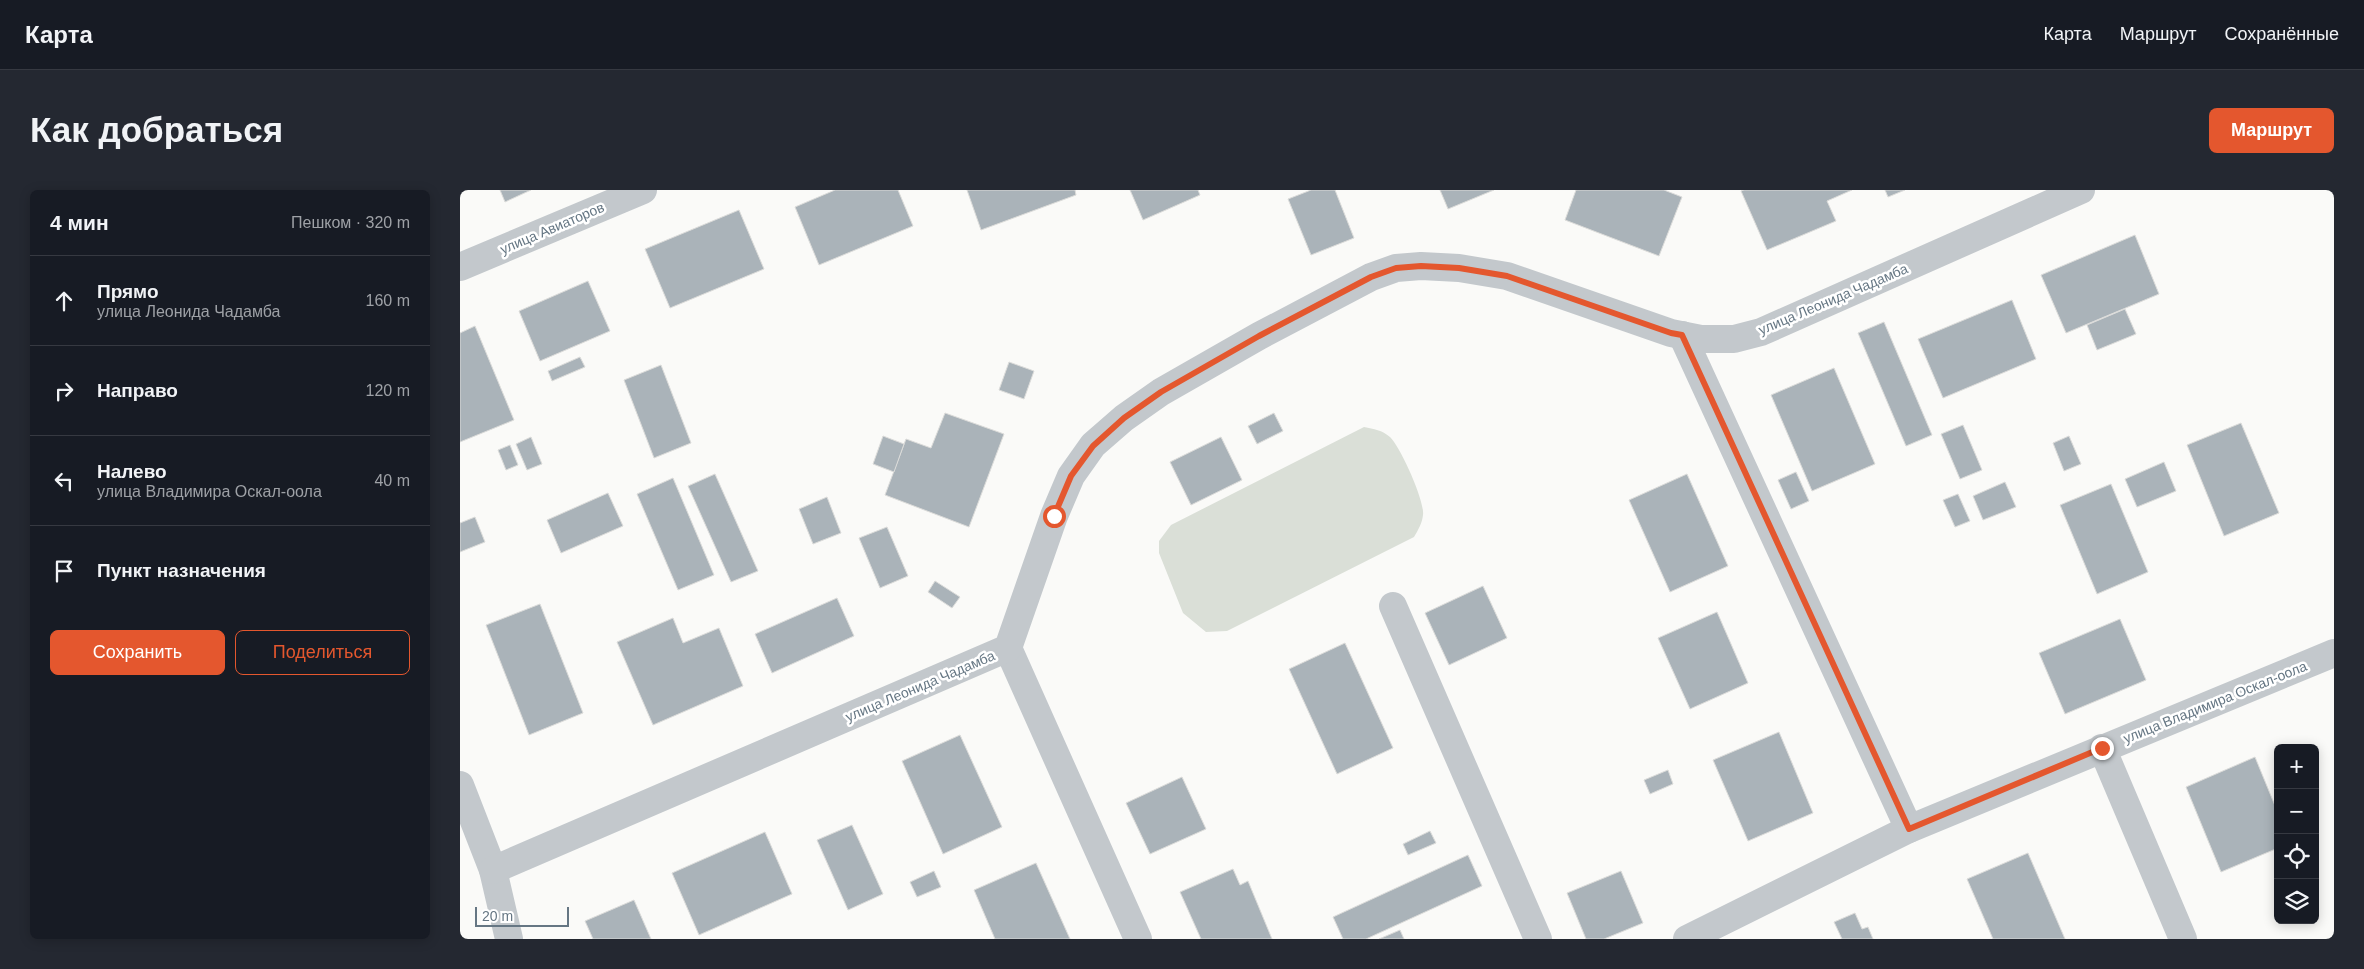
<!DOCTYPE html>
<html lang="ru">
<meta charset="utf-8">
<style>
:root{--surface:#171b24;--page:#242831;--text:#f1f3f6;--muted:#9ea1a6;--line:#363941;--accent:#e4572e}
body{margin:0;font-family:Arial,sans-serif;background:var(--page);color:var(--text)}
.controls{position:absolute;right:15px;bottom:15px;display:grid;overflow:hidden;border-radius:8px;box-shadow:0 2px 12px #0003}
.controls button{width:45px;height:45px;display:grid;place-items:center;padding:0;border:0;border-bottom:1px solid var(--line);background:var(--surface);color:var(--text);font:25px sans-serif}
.scale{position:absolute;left:15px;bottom:12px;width:94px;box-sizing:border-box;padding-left:5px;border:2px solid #657683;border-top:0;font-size:14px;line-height:18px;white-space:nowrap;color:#657683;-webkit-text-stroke:4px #fff;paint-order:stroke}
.stop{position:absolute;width:15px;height:15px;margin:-11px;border:4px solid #e4572e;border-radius:50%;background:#fff}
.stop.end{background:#e4572e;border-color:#fff;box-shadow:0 1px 5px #0008}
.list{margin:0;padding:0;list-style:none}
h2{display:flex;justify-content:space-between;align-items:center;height:65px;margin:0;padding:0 20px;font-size:21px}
h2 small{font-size:16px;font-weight:400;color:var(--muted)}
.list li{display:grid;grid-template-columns:32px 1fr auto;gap:15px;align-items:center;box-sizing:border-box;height:90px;padding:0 20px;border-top:1px solid var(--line)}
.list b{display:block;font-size:19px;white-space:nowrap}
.list p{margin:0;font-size:16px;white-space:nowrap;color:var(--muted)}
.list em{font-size:16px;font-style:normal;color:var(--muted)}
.actions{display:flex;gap:10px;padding:15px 20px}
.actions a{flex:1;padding:11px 0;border:1px solid var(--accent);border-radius:8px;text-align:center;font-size:18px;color:var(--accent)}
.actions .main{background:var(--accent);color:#fff}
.icon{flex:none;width:28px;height:28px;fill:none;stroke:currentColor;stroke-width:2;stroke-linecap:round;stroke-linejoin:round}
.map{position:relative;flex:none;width:1874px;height:749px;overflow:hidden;border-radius:8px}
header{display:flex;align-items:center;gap:30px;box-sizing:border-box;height:70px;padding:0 25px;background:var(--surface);border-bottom:1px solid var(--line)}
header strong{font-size:24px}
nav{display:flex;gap:28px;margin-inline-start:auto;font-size:18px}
.intro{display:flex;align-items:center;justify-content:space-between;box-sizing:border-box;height:120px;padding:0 30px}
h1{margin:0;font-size:35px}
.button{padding:12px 22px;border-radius:8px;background:var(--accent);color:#fff;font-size:18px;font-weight:700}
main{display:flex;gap:30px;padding:0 30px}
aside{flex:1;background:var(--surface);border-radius:8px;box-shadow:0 2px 12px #0003}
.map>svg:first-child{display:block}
.green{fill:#dadfd7}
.building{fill:#aab3b9;stroke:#dcdcda}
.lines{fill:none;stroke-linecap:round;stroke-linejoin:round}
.minor{stroke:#c3c8cc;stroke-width:28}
.route{stroke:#e4572e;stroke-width:6}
.labels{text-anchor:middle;stroke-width:5;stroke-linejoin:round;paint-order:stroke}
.street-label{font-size:14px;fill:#657683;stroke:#fff}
</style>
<header>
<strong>Карта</strong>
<nav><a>Карта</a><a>Маршрут</a><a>Сохранённые</a></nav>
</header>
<div class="intro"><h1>Как добраться</h1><a class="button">Маршрут</a></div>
<main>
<aside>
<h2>4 мин<small>Пешком · 320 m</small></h2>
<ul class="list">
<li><svg class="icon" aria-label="ahead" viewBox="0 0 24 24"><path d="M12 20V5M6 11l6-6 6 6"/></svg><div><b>Прямо</b><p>улица Леонида Чадамба</p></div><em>160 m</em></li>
<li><svg class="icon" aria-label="right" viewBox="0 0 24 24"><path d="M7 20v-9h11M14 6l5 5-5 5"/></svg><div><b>Направо</b></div><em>120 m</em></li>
<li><svg class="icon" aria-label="left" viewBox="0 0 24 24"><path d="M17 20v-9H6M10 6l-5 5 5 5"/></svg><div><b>Налево</b><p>улица Владимира Оскал-оола</p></div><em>40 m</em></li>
<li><svg class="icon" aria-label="arrive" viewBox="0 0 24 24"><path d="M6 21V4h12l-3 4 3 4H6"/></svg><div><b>Пункт назначения</b></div></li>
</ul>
<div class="actions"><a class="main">Сохранить</a><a>Поделиться</a></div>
</aside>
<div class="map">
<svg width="1874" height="749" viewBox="0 0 1874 749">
<rect width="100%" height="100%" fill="#fafaf8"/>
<!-- green -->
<path class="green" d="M904,237C914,239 922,240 930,247C940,256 965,311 963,325C962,334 958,340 954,347L767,441L746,442L723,423L699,363V351L711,335Z"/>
<!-- building -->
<g class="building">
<polygon points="40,0 71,0 45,12"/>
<polygon points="375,0 438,0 453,36 359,75 335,17"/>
<polygon points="507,0 615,0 616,5 521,40"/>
<polygon points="670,0 738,0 740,5 683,30"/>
<polygon points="851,0 875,0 894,48 851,65 828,9"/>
<polygon points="980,0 1034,0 988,19"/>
<polygon points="1116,0 1204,0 1222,7 1199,66 1105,30"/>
<polygon points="1284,0 1392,0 1367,11 1376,31 1307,60 1281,1"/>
<polygon points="1425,0 1445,0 1428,7"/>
<polygon points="279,20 304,79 210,118 185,59"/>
<polygon points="1675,45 1699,104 1606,143 1581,85"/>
<polygon points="128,91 150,141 80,171 59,121"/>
<polygon points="1552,110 1576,169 1483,208 1458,149"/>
<polygon points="1665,119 1676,144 1637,160 1627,135"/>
<polygon points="1424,132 1472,245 1446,256 1398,143"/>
<polygon points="15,136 54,230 0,252 0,143"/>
<polygon points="120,167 125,177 92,191 88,181"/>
<polygon points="549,172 574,181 564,209 539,200"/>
<polygon points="201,175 231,253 194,268 164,190"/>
<polygon points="1374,178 1415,274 1352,301 1311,205"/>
<polygon points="485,223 544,244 509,337 425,305 446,249 471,258"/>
<polygon points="814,223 823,241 797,254 788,236"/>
<polygon points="1781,233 1819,323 1764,346 1727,255"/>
<polygon points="1503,235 1522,280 1500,289 1481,244"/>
<polygon points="423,246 444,254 434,282 413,274"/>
<polygon points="1609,246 1621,274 1604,281 1593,253"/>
<polygon points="71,247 82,274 67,280 56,254"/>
<polygon points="761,247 782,290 731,315 710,272"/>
<polygon points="50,255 58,275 46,280 38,260"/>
<polygon points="1704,272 1716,301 1677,317 1665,289"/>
<polygon points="1336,282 1349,311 1331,319 1318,290"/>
<polygon points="255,284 298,381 271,392 228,296"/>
<polygon points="1227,284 1268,376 1210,402 1169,310"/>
<polygon points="213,288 254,385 218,400 177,304"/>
<polygon points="1545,292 1556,317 1523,330 1513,306"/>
<polygon points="1651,294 1688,382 1637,404 1600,315"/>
<polygon points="148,303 163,336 101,363 87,330"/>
<polygon points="1498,304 1510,331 1495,337 1483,310"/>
<polygon points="367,307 381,343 353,354 339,319"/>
<polygon points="15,327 25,352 0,362 0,333"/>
<polygon points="427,337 448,386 420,398 399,348"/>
<polygon points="475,391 500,407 492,418 468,402"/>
<polygon points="1023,396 1047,448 989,475 965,423"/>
<polygon points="377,408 394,446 312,483 295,444"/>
<polygon points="80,414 123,523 69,545 26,435"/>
<polygon points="1257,422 1288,493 1230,519 1198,448"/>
<polygon points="213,428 223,453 259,438 283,496 193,535 157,452"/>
<polygon points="1660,429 1686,490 1605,524 1579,463"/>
<polygon points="885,453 933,558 877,584 829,479"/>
<polygon points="1319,542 1353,623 1288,651 1253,570"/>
<polygon points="500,545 542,637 483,664 442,571"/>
<polygon points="1795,567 1818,623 1818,658 1761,682 1726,597"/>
<polygon points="1208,580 1213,594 1190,604 1184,590"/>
<polygon points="722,587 746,639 690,664 666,613"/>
<polygon points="392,635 423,704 388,720 357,650"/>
<polygon points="970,641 976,653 948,665 943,654"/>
<polygon points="305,642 332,704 239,745 212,683"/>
<polygon points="1568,663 1605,749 1533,749 1507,689"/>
<polygon points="1008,665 1022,696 906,749 883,749 873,727"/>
<polygon points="576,673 610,749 535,749 514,700"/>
<polygon points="773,679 780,695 788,691 812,749 741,749 720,702"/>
<polygon points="474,681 481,697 457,707 450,692"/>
<polygon points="1161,681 1183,733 1144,749 1126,749 1107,703"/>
<polygon points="174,710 191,749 133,749 125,731"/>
<polygon points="1395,723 1402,739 1408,737 1413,749 1382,749 1374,732"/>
<polygon points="940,740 944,749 919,749"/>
</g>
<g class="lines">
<!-- minor -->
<g class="minor">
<polyline points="0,77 183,0"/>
<polyline points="1222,145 1449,639"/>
<polyline points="933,416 1078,749"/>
<polyline points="548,458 678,749"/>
<polyline points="1642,558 1723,749"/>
<polyline points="0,595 33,680 49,749"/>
<polyline points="33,680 548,458 594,326 611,286 633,255 664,228 701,202 799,146 911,87 936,78 961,76 999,78 1047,86 1211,143 1241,149 1274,149 1301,142 1621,0"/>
<polyline points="1227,749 1449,639 1874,463"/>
</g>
</g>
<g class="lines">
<!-- route -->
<polyline class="route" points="594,326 611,286 633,256 664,228 701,202 799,146 911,87 936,78 961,76 999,78 1047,86 1211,143 1222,145 1449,639 1642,558"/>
</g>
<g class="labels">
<!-- street labels -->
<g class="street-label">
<text transform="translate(92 38) rotate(-23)" y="5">улица Авиаторов</text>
<text transform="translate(1373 109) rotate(-23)" y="5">улица Леонида Чадамба</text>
<text transform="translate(460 496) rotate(-23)" y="5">улица Леонида Чадамба</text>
<text transform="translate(1755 512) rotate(-22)" y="5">улица Владимира Оскал-оола</text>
</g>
</g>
</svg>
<div class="controls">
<button>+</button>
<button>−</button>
<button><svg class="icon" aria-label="locate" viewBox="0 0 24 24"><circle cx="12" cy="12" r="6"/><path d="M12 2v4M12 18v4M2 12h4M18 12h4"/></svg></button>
<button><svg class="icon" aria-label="layers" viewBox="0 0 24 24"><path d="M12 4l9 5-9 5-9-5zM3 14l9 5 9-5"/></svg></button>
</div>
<div class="scale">20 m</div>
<div class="stop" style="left:594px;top:326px"></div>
<div class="stop end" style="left:1642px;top:558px"></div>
</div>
</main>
